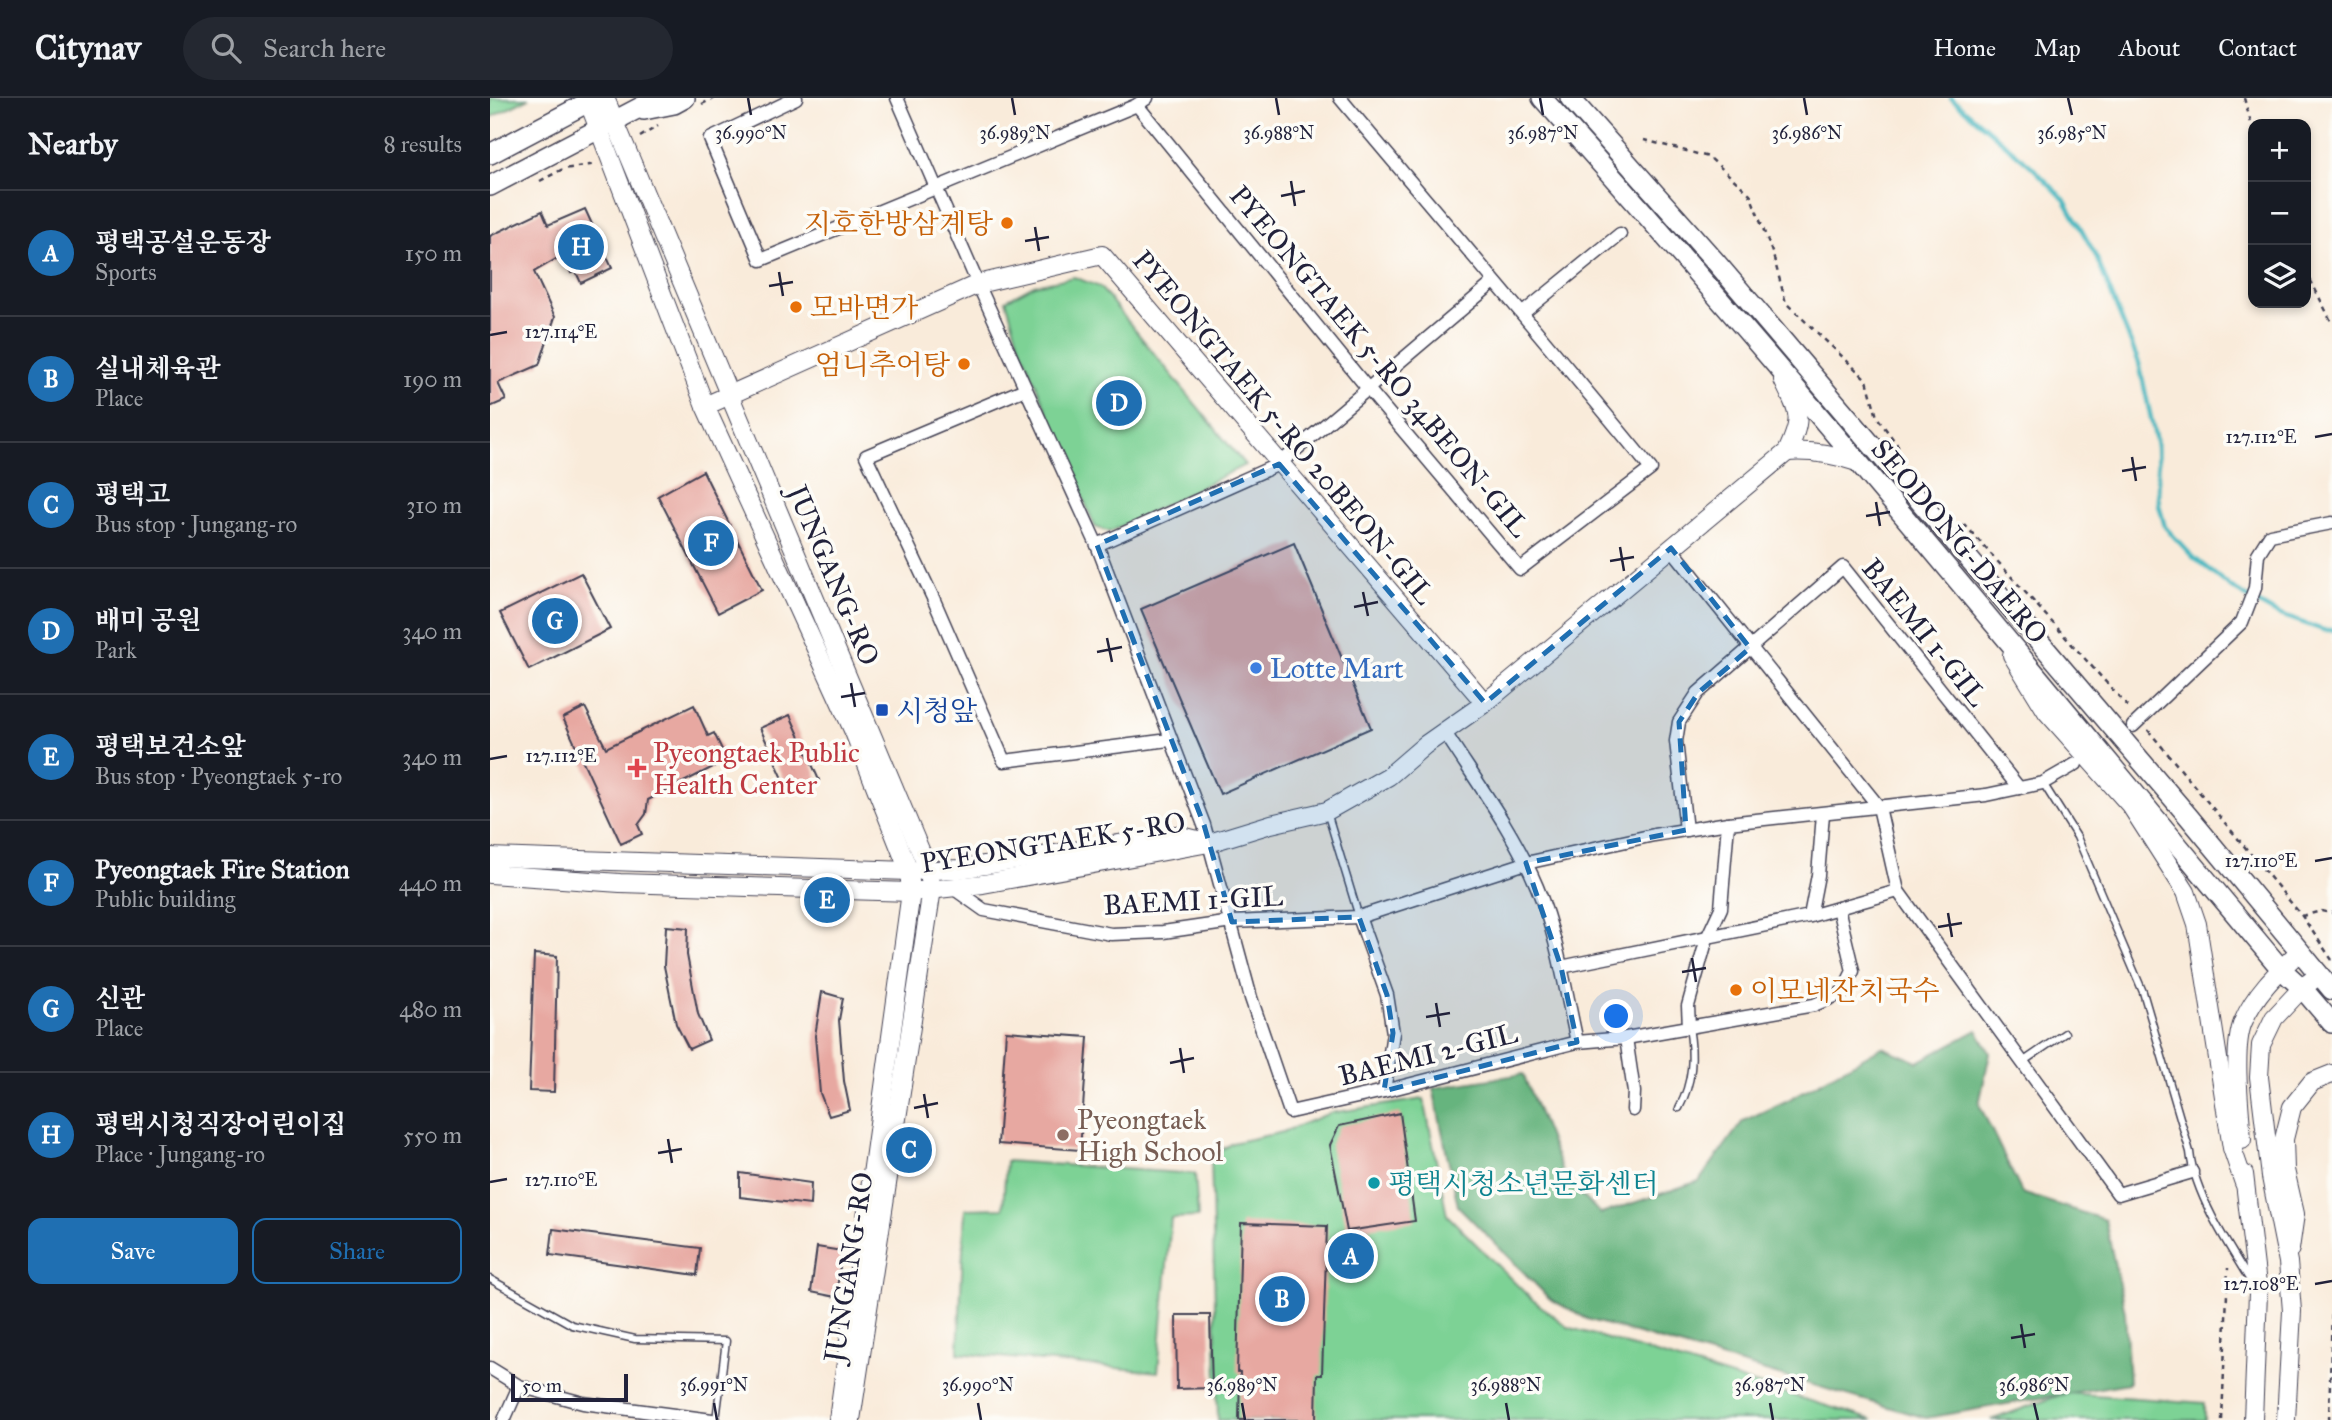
<!DOCTYPE html>
<meta charset="utf-8">
<style>
:root{--surface:#171b24;--page:#242831;--text:#f1f3f6;--muted:#9ea1a6;--line:#363941;--accent:#1f6fb2}
body{margin:0;font-family:"IM FELL Great Primer","Noto Serif KR",serif;background:var(--page);color:var(--text)}
.controls{position:absolute;right:21px;top:21px;display:grid;overflow:hidden;border-radius:14px;box-shadow:0 4px 10px #0003}
.controls button{width:63px;height:63px;display:grid;place-items:center;padding:0;border:0;border-bottom:2px solid var(--line);background:var(--surface);color:var(--text);font:35px sans-serif}
.scale{position:absolute;left:21px;bottom:18px;width:117px;box-sizing:border-box;padding-left:7px;border:4px solid #22223b;border-top:0;font-size:19px;line-height:24px;white-space:nowrap;color:#22223b;-webkit-text-stroke:5px #fdfcf7;paint-order:stroke}
.you{position:absolute;left:1127px;top:919px;width:24px;height:24px;margin:-18px;border:5px solid #fff;border-radius:50%;background:#1a73e8;box-shadow:0 0 0 10px #1a73e833}
.badge{display:grid;place-items:center;width:46px;height:46px;border-radius:50%;background:var(--accent);color:#fff;font-size:23px;font-weight:700}
.pin{position:absolute;translate:-50% -50%;border:4px solid #fff;box-shadow:0 2px 7px #0006}
.list{margin:0;padding:0;list-style:none}
h2{display:flex;justify-content:space-between;align-items:center;height:91px;margin:0;padding:0 28px;font-size:30px}
h2 small{font-size:23px;font-weight:400;color:var(--muted)}
.list li{display:grid;grid-template-columns:46px 1fr auto;gap:21px;align-items:center;box-sizing:border-box;height:126px;padding:0 28px;border-top:2px solid var(--line)}
.list b{display:block;font-size:26px;white-space:nowrap}
.list p{margin:0;font-size:23px;white-space:nowrap;color:var(--muted)}
.list em{font-size:23px;font-style:normal;color:var(--muted)}
.actions{display:flex;gap:14px;padding:21px 28px}
.actions a{flex:1;padding:16px 0;border:2px solid var(--accent);border-radius:14px;text-align:center;font-size:24px;color:var(--accent)}
.actions .main{background:var(--accent);color:#fff}
.icon{flex:none;width:38px;height:38px;fill:none;stroke:currentColor;stroke-width:2;stroke-linecap:round;stroke-linejoin:round}
.map{position:relative;flex:none;width:1842px;height:1322px;overflow:hidden}
header{display:flex;align-items:center;gap:42px;box-sizing:border-box;height:98px;padding:0 35px;background:var(--surface);border-bottom:2px solid var(--line)}
header strong{font-size:33px}
nav{display:flex;gap:38px;margin-inline-start:auto;font-size:24px}
.search{width:490px;height:63px;background:var(--page);display:flex;align-items:center;gap:18px;box-sizing:border-box;padding:0 24px;border-radius:38px;color:var(--muted);font-size:26px}
main{display:flex}
aside{flex:1;background:var(--surface)}
.map>svg:first-child{display:block}
.green{fill:#7dd295;stroke:#507a68;stroke-width:2}
.forest{fill:#66b47e;stroke:#446b5c;stroke-width:2}
.lines{fill:none;stroke-linecap:round;stroke-linejoin:round}
.stream{stroke:#48b7c0;stroke-width:4.5}
.building{fill:#e7a8a1}
.lane-casing{stroke:#424053;stroke-width:9}
.street-casing{stroke:#424053;stroke-width:15}
.secondary-casing{stroke:#424053;stroke-width:20}
.primary-casing{stroke:#424053;stroke-width:22}
.path{stroke:#424053;stroke-width:2.5;stroke-dasharray:5 5;stroke-linecap:butt}
.lane{stroke:#fff;stroke-width:6}
.street{stroke:#fff;stroke-width:12}
.secondary{stroke:#fff;stroke-width:18}
.primary{stroke:#fff;stroke-width:19}
.marked{fill:#1f6fb2;fill-opacity:0.2;stroke:#1f6fb2;stroke-width:5;stroke-dasharray:14 9;stroke-linejoin:round}
.ticks{fill:none;stroke:#22223b;stroke-width:2.5}
.food-dot{fill:#e8710a;stroke:#fdfcf7;stroke-width:2.5}
.shop-dot{fill:#3f7fe0;stroke:#fdfcf7;stroke-width:2.5}
.transit-dot{fill:#1a4fb4;stroke:#fdfcf7;stroke-width:2.5}
.health-dot{fill:#e0444e;stroke:#fdfcf7;stroke-width:2.5}
.education-dot{fill:#8d6e63;stroke:#fdfcf7;stroke-width:2.5}
.culture-dot{fill:#0f9aa8;stroke:#fdfcf7;stroke-width:2.5}
.labels{text-anchor:middle;stroke-width:7;stroke-linejoin:round;paint-order:stroke}
.food-label{font-size:28px;fill:#c56008;stroke:#fdfcf7;text-anchor:end}
.street-label{font-size:28px;fill:#22223b;stroke:#fdfcf7}
.shop-label{font-size:28px;fill:#366cbe;stroke:#fdfcf7;text-anchor:start}
.transit-label{font-size:28px;fill:#164399;stroke:#fdfcf7;text-anchor:start}
.health-label{font-size:28px;fill:#be3a42;stroke:#fdfcf7;text-anchor:start}
.education-label{font-size:28px;fill:#785e54;stroke:#fdfcf7;text-anchor:start}
.culture-label{font-size:28px;fill:#0d838f;stroke:#fdfcf7;text-anchor:start}
.ticks-label{font-size:18px;text-anchor:middle;fill:#22223b;stroke:#fdfcf7;stroke-width:7;stroke-linejoin:round;paint-order:stroke}
</style>
<header>
<strong>Citynav</strong>
<div class="search"><svg class="icon" aria-label="search" viewBox="0 0 24 24"><circle cx="10" cy="10" r="6"/><path d="M15 15l6 6"/></svg>Search here</div>
<nav><a>Home</a><a>Map</a><a>About</a><a>Contact</a></nav>
</header>
<main>
<aside>
<h2>Nearby<small>8 results</small></h2>
<ul class="list">
<li><span class="badge">A</span><div><b>평택공설운동장</b><p>Sports</p></div><em>150 m</em></li>
<li><span class="badge">B</span><div><b>실내체육관</b><p>Place</p></div><em>190 m</em></li>
<li><span class="badge">C</span><div><b>평택고</b><p>Bus stop · Jungang-ro</p></div><em>310 m</em></li>
<li><span class="badge">D</span><div><b>배미 공원</b><p>Park</p></div><em>340 m</em></li>
<li><span class="badge">E</span><div><b>평택보건소앞</b><p>Bus stop · Pyeongtaek 5-ro</p></div><em>340 m</em></li>
<li><span class="badge">F</span><div><b>Pyeongtaek Fire Station</b><p>Public building</p></div><em>440 m</em></li>
<li><span class="badge">G</span><div><b>신관</b><p>Place</p></div><em>480 m</em></li>
<li><span class="badge">H</span><div><b>평택시청직장어린이집</b><p>Place · Jungang-ro</p></div><em>550 m</em></li>
</ul>
<div class="actions"><a class="main">Save</a><a>Share</a></div>
</aside>
<div class="map">
<svg width="1842" height="1322" viewBox="0 0 1842 1322">
<rect width="100%" height="100%" fill="#fdfcf7"/>
<filter id="ink" filterUnits="userSpaceOnUse"><feTurbulence type="fractalNoise" baseFrequency=".0143" numOctaves="2"/><feDisplacementMap in="SourceGraphic" scale="14" xChannelSelector="R" yChannelSelector="G"/><feConvolveMatrix kernelMatrix="1 2 1 2 8 2 1 2 1" color-interpolation-filters="sRGB"/></filter>
<filter id="wash" filterUnits="userSpaceOnUse"><feTurbulence type="fractalNoise" baseFrequency=".00686" numOctaves="4" result="noise"/><feDisplacementMap in="SourceGraphic" scale="28" xChannelSelector="R" yChannelSelector="G"/><feGaussianBlur stdDeviation="1.57" result="paint"/><feColorMatrix in="noise" values="0 0 0 0 0 0 0 0 0 0 0 0 0 0 0 0 0 1.4 0 .05"/><feComposite in="paint" operator="in"/></filter>
<g filter="url(#wash)">
<rect width="100%" height="100%" fill="#f9ebda"/>
<!-- green -->
<g class="green">
<polygon points="0,0 39,0 0,20"/>
<polygon points="584,179 610,189 755,367 620,434 605,429 528,243 516,202 544,187"/>
<polygon points="934,1001 957,1117 1039,1199 1078,1229 1383,1322 728,1322 721,1059 742,1045 793,1034 840,1015"/>
<polygon points="516,1063 705,1076 708,1119 681,1120 668,1274 468,1255 475,1111 513,1110"/>
<polygon points="1576,1295 1715,1305 1715,1322 1501,1322"/>
</g>
<!-- forest -->
<polygon class="forest" points="1487,932 1500,955 1489,1006 1532,1095 1615,1122 1635,1214 1639,1285 1436,1320 1097,1221 1060,1201 968,1108 943,990 1033,976 1076,1082 1111,1116 1209,1083 1253,1023 1296,1003 1392,949 1428,964"/>
<g class="lines">
<!-- stream -->
<polyline class="stream" points="1461,0 1541,68 1574,101 1605,156 1649,265 1667,348 1669,407 1675,429 1703,459 1743,491 1785,515 1833,532 1842,532"/>
</g>
<g id="blocks">
<!-- building -->
<g class="building">
<polygon points="95,111 122,170 91,185 86,174 81,175 73,157 44,174 65,219 49,267 8,285 16,302 0,309 0,138 52,113 58,127"/>
<polygon points="213,373 272,492 228,515 168,398"/>
<polygon points="804,445 881,630 730,696 651,511"/>
<polygon points="91,475 120,531 39,572 10,515"/>
<polygon points="204,607 218,638 224,635 237,662 158,702 156,716 148,727 152,736 131,746 73,620 95,609 116,650"/>
<polygon points="300,617 329,682 300,696 270,630"/>
<polygon points="176,828 198,830 197,857 208,916 219,942 199,951 186,926 174,868"/>
<polygon points="44,856 67,858 64,994 39,993"/>
<polygon points="332,894 353,900 349,922 354,983 360,1012 339,1018 330,995 325,938"/>
<polygon points="516,933 598,939 590,1052 508,1046"/>
<polygon points="910,1015 925,1123 857,1133 840,1047 849,1028"/>
<polygon points="250,1075 321,1085 320,1107 250,1099"/>
<polygon points="751,1125 837,1128 832,1277 827,1277 826,1322 749,1322 750,1274 747,1274"/>
<polygon points="63,1131 210,1150 207,1177 60,1157"/>
<polygon points="327,1149 352,1153 346,1199 321,1194"/>
<polygon points="686,1217 720,1217 722,1290 687,1291"/>
</g>
</g>
</g>
<g filter="url(#ink)">
<use href="#blocks" fill-opacity="0" stroke="#424053" stroke-width="2"/>
<g class="lines">
<!-- lane casing -->
<g class="lane-casing">
<g id="lane">
<path d="M1553,685L1587,739L1653,894L1700,1054C1704,1095 1739,1149 1761,1184"/>
<polyline points="837,714 869,819"/>
<polyline points="1534,963 1575,935"/>
<path d="M1189,1010C1203,984 1204,958 1199,929"/>
<polyline points="0,1181 82,1227 145,1241 236,1243 226,1322"/>
</g>
</g>
<!-- street casing -->
<g class="street-casing">
<g id="street">
<polyline points="306,0 220,41 271,162 647,7 657,0"/>
<polyline points="407,0 488,186 607,447 714,727 761,900 800,1014 894,993 1087,944 1136,940 1324,907 1352,895 1363,873 1348,810"/>
<path d="M647,7L879,292L1030,471L1161,371C1059,246 954,124 850,0"/>
<polyline points="1033,215 1130,136"/>
<polyline points="535,291 376,358 443,500 514,663 679,642"/>
<polyline points="607,447 789,366 1004,184"/>
<polyline points="1181,450 1389,709 1408,793 1628,1096 1702,1074"/>
<polyline points="1643,628 1752,524 1765,490 1768,456 1780,437 1842,425"/>
<path d="M954,633C986,683 1024,734 1047,789C1067,837 1076,894 1087,944"/>
<polyline points="1196,732 1186,643 1189,624 1208,595 1353,469 1529,690"/>
<polyline points="463,790 494,812 621,836 673,834 742,824 869,819 1036,765 1164,737 1238,725 1496,697 1553,685 1586,666"/>
<polyline points="1320,818 1328,777 1333,716"/>
<polyline points="869,819 897,897 903,935 894,993"/>
<polyline points="1071,869 1320,818 1408,793"/>
<polyline points="1199,929 1198,908 1217,840 1231,810 1238,725"/>
<polyline points="1136,940 1144,994 1143,1012"/>
<polyline points="0,1270 29,1288 93,1305 222,1322"/>
<polyline points="14,1322 29,1288"/>
</g>
</g>
<!-- secondary casing -->
<g class="secondary-casing">
<g id="secondary">
<polyline points="97,0 215,308 364,634 419,773 421,794 348,1322"/>
<polyline points="115,0 438,771 442,791 361,1322"/>
<polyline points="215,308 488,186 612,157 995,605"/>
<path d="M1297,354C1322,352 1343,356 1367,364"/>
<polyline points="1522,557 1557,614 1641,708 1696,794 1707,826 1742,1050 1754,1085"/>
<polyline points="0,759 419,773 469,771 687,737 712,743"/>
<path d="M0,776L130,785L421,794L493,786L719,745L781,726L837,713L899,678L935,647L995,605L1297,354C1314,318 1309,316 1293,282"/>
<path d="M1752,1042C1750,1012 1742,950 1753,924C1765,895 1788,874 1810,853"/>
<polyline points="1754,1076 1768,1195 1763,1322"/>
<polyline points="1800,1151 1805,1116 1795,1072 1794,1041 1802,1009 1822,984 1842,976"/>
<polyline points="1796,1322 1802,1213 1798,1164 1781,1079 1769,979 1771,947 1784,920 1812,890 1829,877"/>
</g>
</g>
<!-- primary casing -->
<g class="primary-casing">
<g id="primary">
<path d="M1052,0C1307,283 1547,579 1791,871L1812,890L1842,925"/>
<polyline points="1080,0 1225,163 1698,718 1842,892"/>
<polyline points="154,12 184,6 195,0"/>
<polyline points="0,56 106,0"/>
<polyline points="0,88 168,0"/>
</g>
</g>
<!-- path -->
<g class="path">
<polyline points="1754,0 1763,32"/>
<polyline points="212,6 224,0"/>
<polyline points="150,39 168,28"/>
<polyline points="1154,42 1219,59 1260,96 1283,157 1296,205 1377,282 1387,319 1411,352"/>
<polyline points="50,83 73,71 106,66"/>
<polyline points="1816,173 1842,225"/>
<polyline points="1474,426 1640,611"/>
<polyline points="1658,632 1812,818 1842,862"/>
<polyline points="1812,818 1831,813 1842,815"/>
<polyline points="1732,1322 1738,1170"/>
<polyline points="1839,1322 1842,1208"/>
</g>
<!-- lane -->
<use href="#lane" class="lane"/>
<!-- street -->
<use href="#street" class="street"/>
<!-- secondary -->
<use href="#secondary" class="secondary"/>
<!-- primary -->
<use href="#primary" class="primary"/>
</g>
</g>
<!-- marked area -->
<path class="marked" d="M789,366L995,605L1181,450L1260,550L1208,595L1189,624L1196,732L1036,765L1071,869L1087,944L894,993L903,935L897,897L869,819L742,824L714,727L607,447Z"/>
<!-- ticks -->
<path class="ticks" d="M258,0L261,17M522,0L525,17M786,0L789,17M1050,0L1053,17M1314,0L1317,17M1578,0L1582,17M801,83L805,108M791,98L815,93M545,129L549,153M535,143L559,139M289,174L293,198M279,188L303,184M0,237L17,234M1825,339L1842,336M1642,359L1646,383M1632,373L1656,369M1386,404L1390,428M1376,418L1400,414M1130,449L1134,473M1120,463L1144,459M873,494L878,518M864,509L888,504M617,540L622,564M607,554L632,549M361,585L365,609M351,599L375,595M0,661L17,658M1825,763L1842,760M1458,815L1462,839M1448,829L1472,825M1202,860L1206,884M1192,874L1216,870M946,905L950,929M936,919L960,915M690,950L694,975M680,965L704,960M434,996L438,1020M424,1010L448,1005M178,1041L182,1065M168,1055L192,1051M0,1084L17,1081M1825,1186L1842,1183M1531,1226L1535,1250M1521,1240L1545,1236M224,1305L227,1322M488,1305L491,1322M752,1305L755,1322M1016,1305L1019,1322M1280,1305L1283,1322M1544,1305L1548,1322"/>
<!-- markers -->
<g class="food-dot">
<circle cx="517" cy="125" r="7"/>
<circle cx="306" cy="209" r="7"/>
<circle cx="474" cy="266" r="7"/>
<circle cx="1246" cy="892" r="7"/>
</g>
<circle class="shop-dot" cx="766" cy="570" r="7"/>
<rect class="transit-dot" x="385" y="605" width="14" height="14" rx="3.5"/>
<path class="health-dot" d="M143.5 659.5h7v7h7v7h-7v7h-7v-7h-7v-7h7z"/>
<circle class="education-dot" cx="573" cy="1037" r="7"/>
<circle class="culture-dot" cx="884" cy="1085" r="7"/>
<g class="labels">
<!-- food labels -->
<g class="food-label">
<text x="503" y="135">지호한방삼계탕</text>
<text x="320" y="219" text-anchor="start">모바면가</text>
<text x="460" y="276">엄니추어탕</text>
<text x="1260" y="902" text-anchor="start">이모네잔치국수</text>
</g>
<!-- street labels -->
<g class="street-label">
<text transform="translate(890 263) rotate(50)" y="10">PYEONGTAEK 5-RO 34BEON-GIL</text>
<text transform="translate(794 329) rotate(50)" y="10">PYEONGTAEK 5-RO 20BEON-GIL</text>
<text transform="translate(1470 443) rotate(50)" y="10">SEODONG-DAERO</text>
<text transform="translate(344 477) rotate(67)" y="10">JUNGANG-RO</text>
<text transform="translate(1435 534) rotate(51)" y="10">BAEMI 1-GIL</text>
<text transform="translate(563 744) rotate(-9)" y="10">PYEONGTAEK 5-RO</text>
<text transform="translate(703 802) rotate(-3)" y="10">BAEMI 1-GIL</text>
<text transform="translate(938 956) rotate(-14)" y="10">BAEMI 2-GIL</text>
<text transform="translate(358 1169) rotate(-81)" y="10">JUNGANG-RO</text>
</g>
<!-- shop labels -->
<g class="shop-label">
<text x="780" y="580">Lotte Mart</text>
</g>
<!-- transit labels -->
<g class="transit-label">
<text x="406" y="622">시청앞</text>
</g>
<!-- health labels -->
<g class="health-label">
<text x="163" y="664">Pyeongtaek Public<tspan x="163" dy="32">Health Center</tspan></text>
</g>
<!-- education labels -->
<g class="education-label">
<text x="587" y="1031">Pyeongtaek<tspan x="587" dy="32">High School</tspan></text>
</g>
<!-- culture labels -->
<g class="culture-label">
<text x="898" y="1095">평택시청소년문화센터</text>
</g>
</g>
<g class="ticks-label">
<text x="1317" y="41">36.986°N</text>
<text x="261" y="41">36.990°N</text>
<text x="525" y="41">36.989°N</text>
<text x="789" y="41">36.988°N</text>
<text x="1053" y="41">36.987°N</text>
<text x="1582" y="41">36.985°N</text>
<text x="71" y="240">127.114°E</text>
<text x="1771" y="345">127.112°E</text>
<text x="71" y="664">127.112°E</text>
<text x="1771" y="769">127.110°E</text>
<text x="71" y="1088">127.110°E</text>
<text x="1771" y="1192">127.108°E</text>
<text x="224" y="1293">36.991°N</text>
<text x="488" y="1293">36.990°N</text>
<text x="752" y="1293">36.989°N</text>
<text x="1016" y="1293">36.988°N</text>
<text x="1280" y="1293">36.987°N</text>
<text x="1544" y="1293">36.986°N</text>
</g>
</svg>
<div class="controls">
<button>+</button>
<button>−</button>
<button><svg class="icon" aria-label="layers" viewBox="0 0 24 24"><path d="M12 4l9 5-9 5-9-5zM3 14l9 5 9-5"/></svg></button>
</div>
<div class="scale">50 m</div>
<div class="you"></div>
<div class="pin badge" style="left:861px;top:1158px">A</div>
<div class="pin badge" style="left:792px;top:1201px">B</div>
<div class="pin badge" style="left:419px;top:1052px">C</div>
<div class="pin badge" style="left:629px;top:305px">D</div>
<div class="pin badge" style="left:337px;top:802px">E</div>
<div class="pin badge" style="left:221px;top:445px">F</div>
<div class="pin badge" style="left:65px;top:523px">G</div>
<div class="pin badge" style="left:91px;top:149px">H</div>
</div>
</main>
